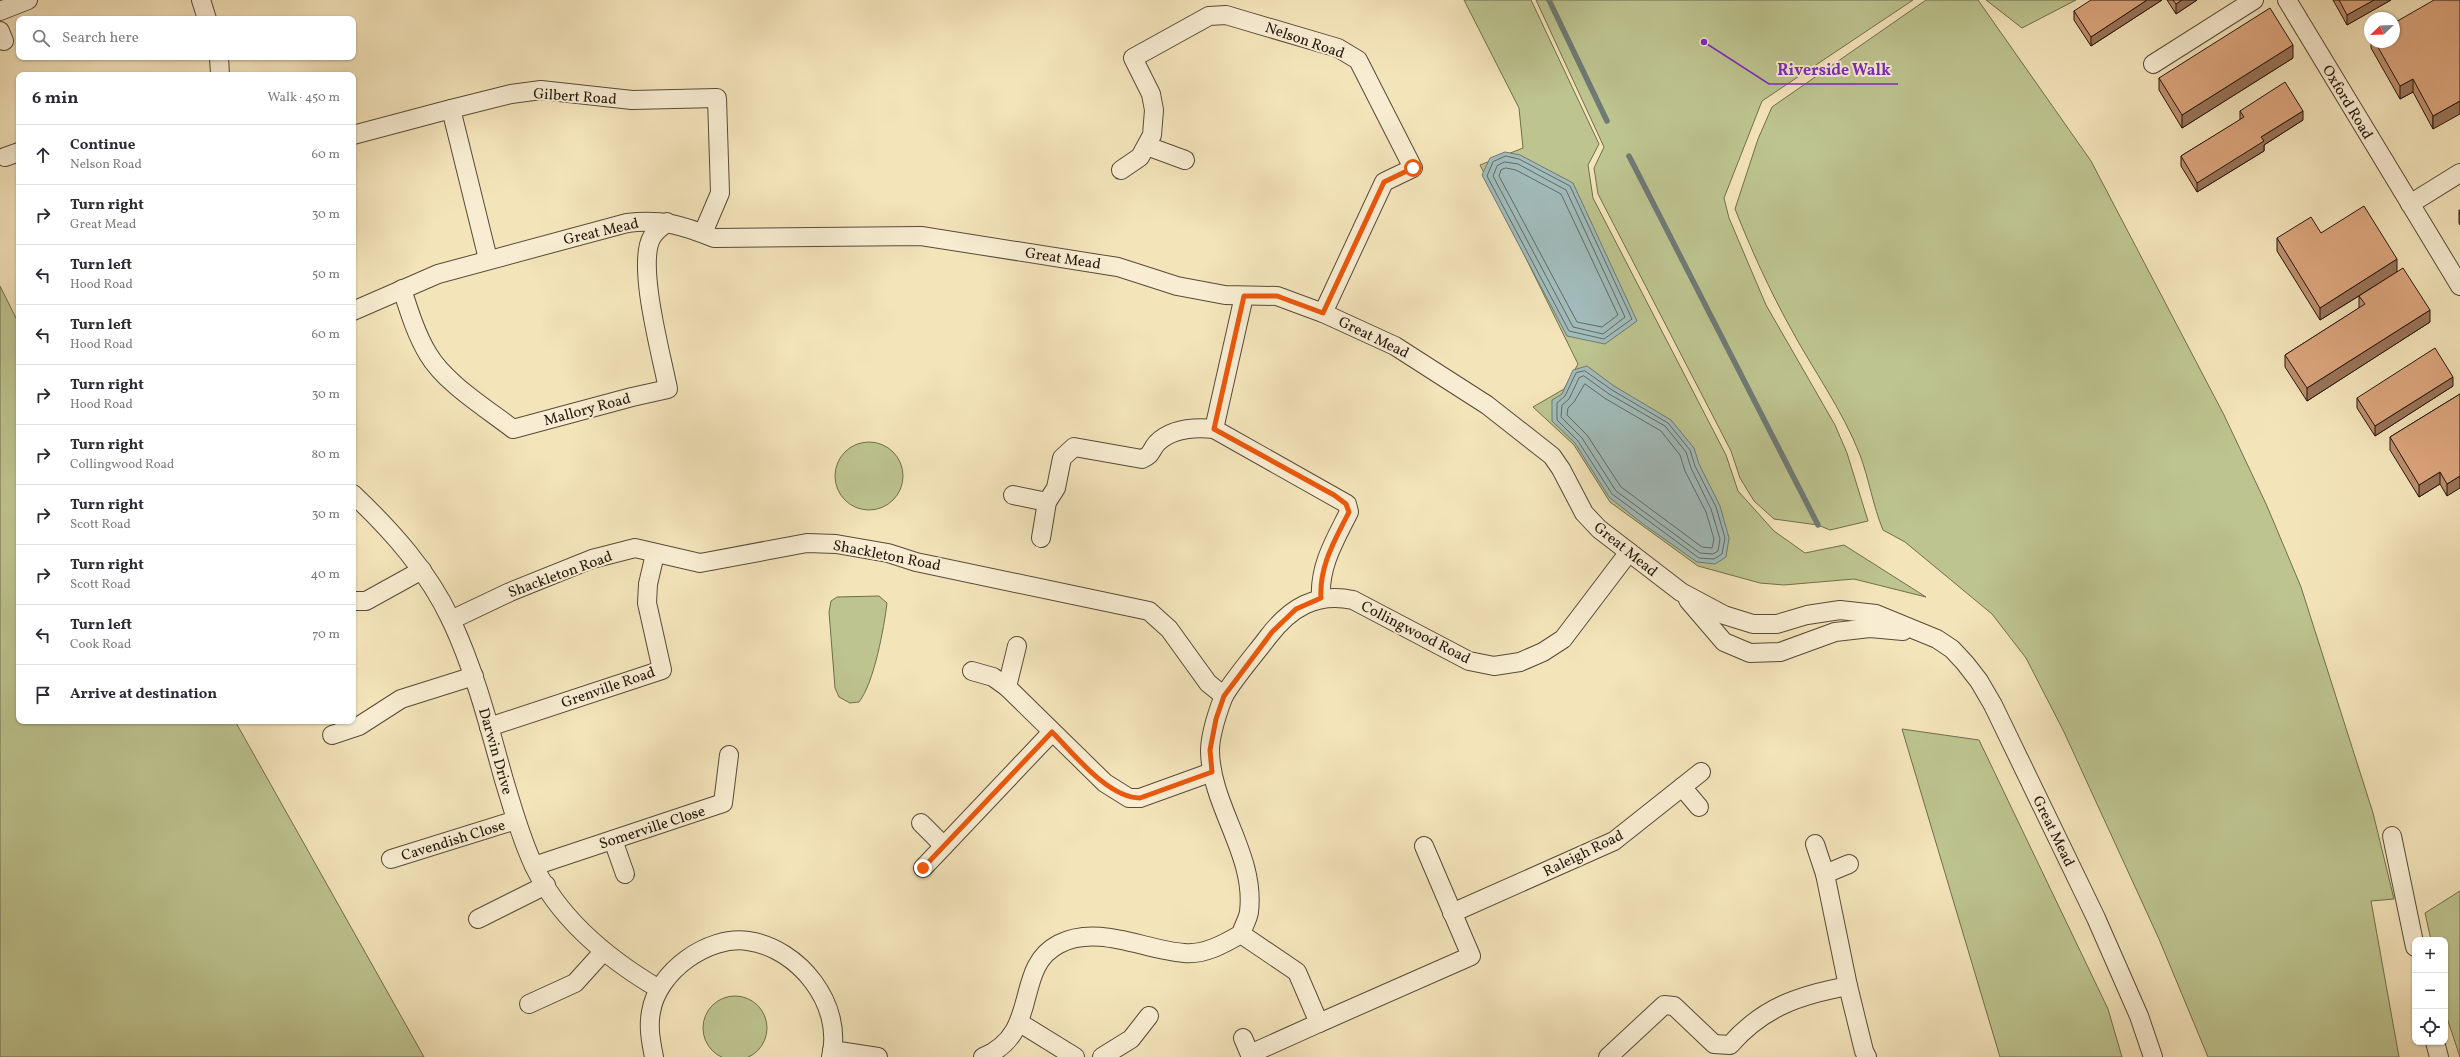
<!DOCTYPE html>
<meta charset="utf-8">
<style>
:root{--surface:#fff;--page:#f2f2f3;--text:#2b2b33;--muted:#7c7c81;--line:#e1e1e2}
body{margin:0;font-family:Vollkorn,serif;background:var(--page);color:var(--text)}
.controls{position:absolute;right:12px;bottom:12px;display:grid;overflow:hidden;border-radius:8px;box-shadow:0 1px 3px #0004}
.controls button{width:36px;height:36px;display:grid;place-items:center;padding:0;border:0;border-bottom:1px solid var(--line);background:var(--surface);color:var(--text);font:20px sans-serif}
.compass{position:absolute;left:2364px;top:12px;width:36px;height:36px;border-radius:50%;background:var(--surface);box-shadow:0 1px 3px #0004;rotate:247deg}
.stop{position:absolute;width:12px;height:12px;margin:-9px;border:3px solid #ea580c;border-radius:50%;background:#fff}
.stop.end{background:#ea580c;border-color:#fff;box-shadow:0 1px 4px #0008}
.list{margin:0;padding:0;list-style:none}
h2{display:flex;justify-content:space-between;align-items:center;height:52px;margin:0;padding:0 16px;font-size:17px}
h2 small{font-size:13px;font-weight:400;color:var(--muted)}
.list li{display:grid;grid-template-columns:26px 1fr auto;gap:12px;align-items:center;box-sizing:border-box;height:60px;padding:0 16px;border-top:1px solid var(--line)}
.list b{display:block;font-size:15px;white-space:nowrap}
.list p{margin:0;font-size:13px;white-space:nowrap;color:var(--muted)}
.list em{font-size:13px;font-style:normal;color:var(--muted)}
.icon{flex:none;width:22px;height:22px;fill:none;stroke:currentColor;stroke-width:2;stroke-linecap:round;stroke-linejoin:round}
.map{position:relative;flex:none;width:2460px;height:1057px;overflow:hidden}
.search{position:absolute;background:var(--surface);box-shadow:0 1px 3px #0004;left:16px;top:16px;width:340px;height:44px;display:flex;align-items:center;gap:10px;box-sizing:border-box;padding:0 14px;border-radius:8px;color:var(--muted);font-size:15px}
.panel{position:absolute;background:var(--surface);box-shadow:0 1px 3px #0004;left:16px;top:72px;width:340px;height:652px;border-radius:8px}
.map>svg:first-child{display:block}
.green{fill:#bdc48f;stroke:#706e4e}
.water{fill:#a1bcbb;stroke:#6f7a75}
.lines{fill:none;stroke-linecap:round;stroke-linejoin:round}
.shore{stroke:#626a64;stroke-width:1}
.stream{stroke:#6f7a75;stroke-width:5.5}
.minor-casing{stroke:#584a38;stroke-width:20}
.minor{stroke:#f8edd2;stroke-width:18}
.wall{fill:#bd8e6c;stroke:#24170c}
.shaded-wall{fill:#9a7458;stroke:#24170c}
.building{fill:#dca57d;stroke:#24170c}
.route{stroke:#ea580c;stroke-width:5}
.labels{text-anchor:middle;stroke-width:4;stroke-linejoin:round;paint-order:stroke}
.street-label{font-size:15px;fill:#24170c;stroke:#f8edd2}
.leader{fill:none;stroke:#7b2cbf;stroke-width:1.5}
.callout-dot{fill:#7b2cbf;stroke:#f8edd2;stroke-width:1.5}
.callout-label{font-size:16px;text-anchor:middle;font-weight:bold;fill:#7b2cbf;stroke:#f8edd2;stroke-width:4;stroke-linejoin:round;paint-order:stroke}
</style>
<div class="map">
<svg width="2460" height="1057" viewBox="0 0 2460 1057">
<rect width="100%" height="100%" fill="#f4e4ba"/>
<filter id="stains"><feTurbulence type="fractalNoise" baseFrequency=".005" numOctaves="4"/><feColorMatrix values="0 0 0 0 .2 0 0 0 0 .09 0 0 0 0 .02 0 0 0 .5 -.17"/></filter>
<radialGradient id="worn" r=".72"><stop offset=".6" stop-color="#630" stop-opacity="0"/><stop offset="1" stop-color="#630" stop-opacity=".3"/></radialGradient>
<!-- green -->
<g class="green">
<polygon points="1464,0 1531,0 1599,144 1588,165 1593,198 1726,455 1738,491 1774,531 1805,553 1844,545 1926,597 1854,579 1784,585 1760,583 1698,566 1610,502 1574,445 1533,407 1564,389 1578,364 1480,165 1523,148 1519,108"/>
<polygon points="1536,0 1913,0 1762,101 1724,198 1729,218 1766,305 1835,425 1847,453 1868,521 1830,530 1818,525 1774,519 1754,501 1740,478 1731,451 1598,194 1594,168 1604,147"/>
<path d="M1926,0H1978L2091,161L2224,415L2267,506L2301,587L2373,813L2394,899L2371,901L2399,1057H2208L2159,939L2064,732L2026,658L1992,614L1905,542L1883,530C1873,506 1869,479 1860,455C1842,409 1813,370 1790,327C1769,289 1751,249 1735,209L1758,139L1772,107Z"/>
<polygon points="1986,0 2076,0 2022,28"/>
<polygon points="0,286 19,324 19,721 235,721 424,1057 0,1057"/>
<circle cx="869" cy="476" r="34"/>
<path d="M879,596L887,603C884,628 874,683 859,702L850,703L839,697L835,688L829,612L831,601L837,597Z"/>
<polygon points="1902,729 1979,740 2108,1009 2122,1057 2000,1057"/>
<polygon points="2460,891 2460,1057 2445,1012 2445,940 2431,940 2425,913"/>
<circle cx="735" cy="1028" r="32"/>
</g>
<!-- water -->
<g class="water">
<polygon points="1505,152 1520,155 1573,183 1637,321 1605,344 1567,336 1482,175 1490,158"/>
<polygon points="1587,366 1614,386 1671,420 1694,448 1699,464 1720,506 1729,538 1726,557 1715,564 1697,562 1643,524 1609,497 1575,443 1552,421 1552,400 1562,394 1573,370"/>
</g>
<g class="lines">
<!-- shore -->
<g class="shore">
<polygon points="1506,156 1519,159 1570,186 1632,319 1604,339 1569,331 1487,176 1493,162"/>
<polygon points="1505,162 1518,164 1566,190 1625,317 1603,334 1573,327 1493,176 1497,166"/>
<polygon points="1506,168 1516,170 1561,194 1618,315 1602,327 1577,322 1499,176 1501,170"/>
<polygon points="1585,371 1612,390 1668,423 1690,450 1695,466 1716,507 1725,538 1722,554 1714,559 1699,558 1612,494 1578,441 1557,420 1557,403 1565,396 1576,373"/>
<polygon points="1584,376 1609,394 1665,426 1686,452 1691,468 1711,509 1720,539 1718,551 1713,554 1700,553 1616,491 1582,438 1561,417 1562,405 1569,399 1579,378"/>
<polygon points="1585,384 1606,399 1661,431 1680,455 1685,471 1706,512 1714,539 1712,548 1702,547 1621,487 1587,435 1567,415 1568,408 1574,402"/>
</g>
<!-- stream -->
<g class="stream">
<polyline points="1549,0 1607,121"/>
<polyline points="1629,156 1818,525"/>
</g>
<!-- minor casing -->
<g class="minor-casing">
<g id="minor">
<polyline points="201,0 207,19"/>
<polyline points="2287,0 2460,286"/>
<polyline points="0,11 28,0"/>
<polyline points="0,31 4,41"/>
<polyline points="219,57 220,75"/>
<polyline points="2153,64 2254,0"/>
<polyline points="353,135 451,109"/>
<polyline points="1147,146 1185,160"/>
<polyline points="5,157 19,152"/>
<polyline points="1121,170 1140,157 1152,135 1154,110 1151,94 1133,58 1209,16 1226,15 1338,48 1358,60 1413,168 1384,182 1323,313"/>
<polyline points="2410,204 2460,173"/>
<polyline points="488,259 451,109 511,94 541,90 632,100 717,98 720,193 703,233"/>
<path d="M402,289C409,311 416,334 428,354C445,383 486,408 513,429L632,397L668,389C662,357 636,264 652,237C655,231 663,226 667,222"/>
<path d="M353,311L438,274L627,223C662,219 682,225 714,238L921,236L1118,267L1177,286L1225,295L1277,296L1323,313L1395,346L1487,405L1552,456L1561,469L1584,513L1599,529L1681,592L1724,615L1753,624H1777L1807,615L1840,610L1876,614L1937,639L1952,649L1965,663L1979,681L1993,705L2096,918L2139,1016L2153,1057"/>
<polyline points="1214,429 1244,296"/>
<path d="M353,494C392,531 428,571 451,620C475,671 489,726 504,780C513,809 521,839 534,866C560,920 608,959 659,989"/>
<polyline points="1013,495 1047,502"/>
<path d="M1041,538L1047,502L1056,488L1062,458L1074,447L1142,459C1153,454 1150,451 1157,443C1172,428 1194,427 1214,429L1347,504L1349,512C1335,540 1319,566 1321,598"/>
<polyline points="1688,600 1724,642 1750,653 1780,652 1835,632 1870,628 1903,631"/>
<polyline points="353,601 366,601 422,570"/>
<polyline points="451,620 510,592 592,559 635,548 700,563 807,543 836,544 888,553 916,562 1149,611 1169,629 1208,683 1224,696"/>
<polyline points="972,671 993,677 1007,687 1105,783 1129,798 1140,798 1212,772"/>
<polyline points="1007,687 1017,646"/>
<polyline points="489,727 662,670 647,603 648,584 655,554"/>
<polyline points="332,735 359,726 401,699 474,676"/>
<polyline points="1682,787 1699,807"/>
<polyline points="921,823 944,846"/>
<polyline points="2392,836 2415,947"/>
<polyline points="613,840 625,874"/>
<polyline points="391,859 516,820"/>
<polyline points="534,866 723,803 729,755"/>
<polyline points="923,868 1052,732"/>
<polyline points="1825,874 1849,864"/>
<polyline points="1452,913 1614,841 1701,772"/>
<polyline points="478,919 546,885"/>
<polyline points="1241,934 1297,972 1319,1023 1471,956 1424,846"/>
<polyline points="1848,986 1864,1051 1867,1057"/>
<polyline points="529,1004 575,983 603,952"/>
<polyline points="1020,1023 1075,1057"/>
<polyline points="1243,1038 1251,1057"/>
<polyline points="2435,1042 2439,1057"/>
<polyline points="832,1050 878,1057"/>
<polyline points="1250,1054 1319,1023"/>
<path d="M654,1057C651,1042 648,1027 651,1012C657,972 708,935 748,941C799,948 844,1005 831,1057"/>
<path d="M983,1057C1042,1033 1012,968 1059,944C1098,924 1144,950 1184,953C1204,955 1224,944 1241,934C1243,927 1248,919 1249,912C1256,855 1211,807 1210,751C1210,734 1217,714 1223,698C1230,683 1257,652 1268,637C1290,608 1316,592 1353,600L1469,661L1494,666L1520,662L1543,652L1563,639L1629,552"/>
<polyline points="1102,1057 1131,1039 1149,1016"/>
<path d="M1608,1057L1664,1005L1674,1006L1714,1044L1730,1045C1763,1007 1800,995 1848,986L1825,874L1815,844"/>
</g>
</g>
<!-- minor -->
<use href="#minor" class="minor"/>
</g>
<!-- wall -->
<g class="wall">
<polygon points="2162,0 2091,46 2074,20 2074,11"/>
<polygon points="2167,0 2197,0 2176,14"/>
<polygon points="2333,0 2391,0 2347,25"/>
<polygon points="2434,0 2433,129 2413,92 2400,99 2371,48 2371,42 2394,42"/>
<polygon points="2293,58 2182,128 2159,90 2159,78"/>
<polygon points="2240,111 2303,120 2264,145 2264,151 2197,192 2181,166 2181,156 2240,120"/>
<polygon points="2459,210 2460,210 2460,225 2459,223"/>
<polygon points="2321,233 2397,271 2430,322 2307,401 2285,367 2285,355 2359,308 2359,296 2320,320 2277,251 2277,238"/>
<polygon points="2453,386 2375,436 2357,408 2357,398"/>
<polygon points="2460,394 2447,496 2440,484 2419,497 2390,450 2390,437"/>
</g>
<!-- shaded-wall -->
<g class="shaded-wall">
<polygon points="2147,0 2162,0 2091,46 2091,37"/>
<polygon points="2182,0 2197,0 2176,14 2176,4"/>
<polygon points="2374,0 2391,0 2347,25 2347,15"/>
<polygon points="2293,45 2293,58 2182,128 2182,115"/>
<polygon points="2413,79 2413,92 2400,99 2400,86"/>
<polygon points="2460,101 2460,114 2433,129 2433,116"/>
<polygon points="2303,111 2303,120 2264,145 2264,151 2197,192 2197,183 2261,137"/>
<polygon points="2397,259 2397,272 2320,320 2320,308"/>
<polygon points="2430,310 2430,322 2307,401 2307,388"/>
<polygon points="2453,377 2453,386 2375,436 2375,426"/>
<polygon points="2440,472 2440,484 2419,497 2419,485"/>
<polygon points="2460,476 2460,488 2447,496 2447,484"/>
</g>
<!-- building -->
<g class="building">
<polygon points="2091,0 2147,0 2091,37 2074,11"/>
<polygon points="2173,0 2182,0 2176,4"/>
<polygon points="2339,0 2374,0 2347,15"/>
<polygon points="2434,0 2460,0 2460,101 2433,116 2413,79 2400,86 2375,42 2394,42 2394,23"/>
<polygon points="2270,8 2293,45 2182,115 2159,78"/>
<polygon points="2285,82 2303,111 2261,137 2264,141 2197,183 2181,156 2244,117 2240,111"/>
<polygon points="2364,206 2397,259 2320,308 2277,238 2311,217 2321,233"/>
<polygon points="2403,268 2430,310 2307,388 2285,355 2365,304 2359,296"/>
<polygon points="2435,348 2453,377 2375,426 2357,398"/>
<polygon points="2460,394 2460,476 2447,484 2440,472 2419,485 2390,437"/>
</g>
<g class="lines">
<!-- route -->
<path class="route" d="M923,868L1052,732C1073,753 1108,798 1140,798L1212,772L1210,750L1216,719L1224,696L1272,632L1296,609L1321,598C1319,566 1335,540 1349,512L1346,504L1334,495L1214,429L1244,296H1277L1323,313L1384,182L1413,168"/>
</g>
<g class="labels">
<!-- street labels -->
<g class="street-label">
<text transform="translate(1305 40) rotate(19)" y="5">Nelson Road</text>
<text transform="translate(575 96) rotate(4)" y="5">Gilbert Road</text>
<text transform="translate(2348 102) rotate(59)" y="5">Oxford Road</text>
<text transform="translate(601 231) rotate(-13)" y="5">Great Mead</text>
<text transform="translate(1063 258) rotate(9)" y="5">Great Mead</text>
<text transform="translate(1374 337) rotate(26)" y="5">Great Mead</text>
<text transform="translate(587 409) rotate(-15)" y="5">Mallory Road</text>
<text transform="translate(1626 549) rotate(39)" y="5">Great Mead</text>
<text transform="translate(887 555) rotate(11)" y="5">Shackleton Road</text>
<text transform="translate(560 574) rotate(-20)" y="5">Shackleton Road</text>
<text transform="translate(1416 632) rotate(27)" y="5">Collingwood Road</text>
<text transform="translate(608 687) rotate(-19)" y="5">Grenville Road</text>
<text transform="translate(496 751) rotate(74)" y="5">Darwin Drive</text>
<text transform="translate(652 827) rotate(-18)" y="5">Somerville Close</text>
<text transform="translate(2054 831) rotate(64)" y="5">Great Mead</text>
<text transform="translate(453 840) rotate(-17)" y="5">Cavendish Close</text>
<text transform="translate(1583 853) rotate(-26)" y="5">Raleigh Road</text>
</g>
</g>
<!-- callouts -->
<path class="leader" d="M1704 42L1769 84H1898"/>
<circle class="callout-dot" cx="1704" cy="42" r="4"/>
<g class="callout-label">
<text x="1834" y="75">Riverside Walk</text>
</g>
<rect width="100%" height="100%" filter="url(#stains)"/>
<rect width="100%" height="100%" fill="url(#worn)"/>
</svg>
<div class="controls">
<button>+</button>
<button>−</button>
<button><svg class="icon" aria-label="locate" viewBox="0 0 24 24"><circle cx="12" cy="12" r="6"/><path d="M12 2v4M12 18v4M2 12h4M18 12h4"/></svg></button>
</div>
<svg class="compass" viewBox="-18 -18 36 36"><path d="M0-13l5 13h-10z" fill="#e53935"/><path d="M0 13l5-13h-10z" fill="#7c7c81"/></svg>
<div class="stop" style="left:1413px;top:168px"></div>
<div class="stop end" style="left:923px;top:868px"></div>
<div class="search"><svg class="icon" aria-label="search" viewBox="0 0 24 24"><circle cx="10" cy="10" r="6"/><path d="M15 15l6 6"/></svg>Search here</div>
<section class="panel">
<h2>6 min<small>Walk · 450 m</small></h2>
<ul class="list">
<li><svg class="icon" aria-label="ahead" viewBox="0 0 24 24"><path d="M12 20V5M6 11l6-6 6 6"/></svg><div><b>Continue</b><p>Nelson Road</p></div><em>60 m</em></li>
<li><svg class="icon" aria-label="right" viewBox="0 0 24 24"><path d="M7 20v-9h11M14 6l5 5-5 5"/></svg><div><b>Turn right</b><p>Great Mead</p></div><em>30 m</em></li>
<li><svg class="icon" aria-label="left" viewBox="0 0 24 24"><path d="M17 20v-9H6M10 6l-5 5 5 5"/></svg><div><b>Turn left</b><p>Hood Road</p></div><em>50 m</em></li>
<li><svg class="icon" aria-label="left" viewBox="0 0 24 24"><path d="M17 20v-9H6M10 6l-5 5 5 5"/></svg><div><b>Turn left</b><p>Hood Road</p></div><em>60 m</em></li>
<li><svg class="icon" aria-label="right" viewBox="0 0 24 24"><path d="M7 20v-9h11M14 6l5 5-5 5"/></svg><div><b>Turn right</b><p>Hood Road</p></div><em>30 m</em></li>
<li><svg class="icon" aria-label="right" viewBox="0 0 24 24"><path d="M7 20v-9h11M14 6l5 5-5 5"/></svg><div><b>Turn right</b><p>Collingwood Road</p></div><em>80 m</em></li>
<li><svg class="icon" aria-label="right" viewBox="0 0 24 24"><path d="M7 20v-9h11M14 6l5 5-5 5"/></svg><div><b>Turn right</b><p>Scott Road</p></div><em>30 m</em></li>
<li><svg class="icon" aria-label="right" viewBox="0 0 24 24"><path d="M7 20v-9h11M14 6l5 5-5 5"/></svg><div><b>Turn right</b><p>Scott Road</p></div><em>40 m</em></li>
<li><svg class="icon" aria-label="left" viewBox="0 0 24 24"><path d="M17 20v-9H6M10 6l-5 5 5 5"/></svg><div><b>Turn left</b><p>Cook Road</p></div><em>70 m</em></li>
<li><svg class="icon" aria-label="arrive" viewBox="0 0 24 24"><path d="M6 21V4h12l-3 4 3 4H6"/></svg><div><b>Arrive at destination</b></div></li>
</ul>
</section>
</div>
